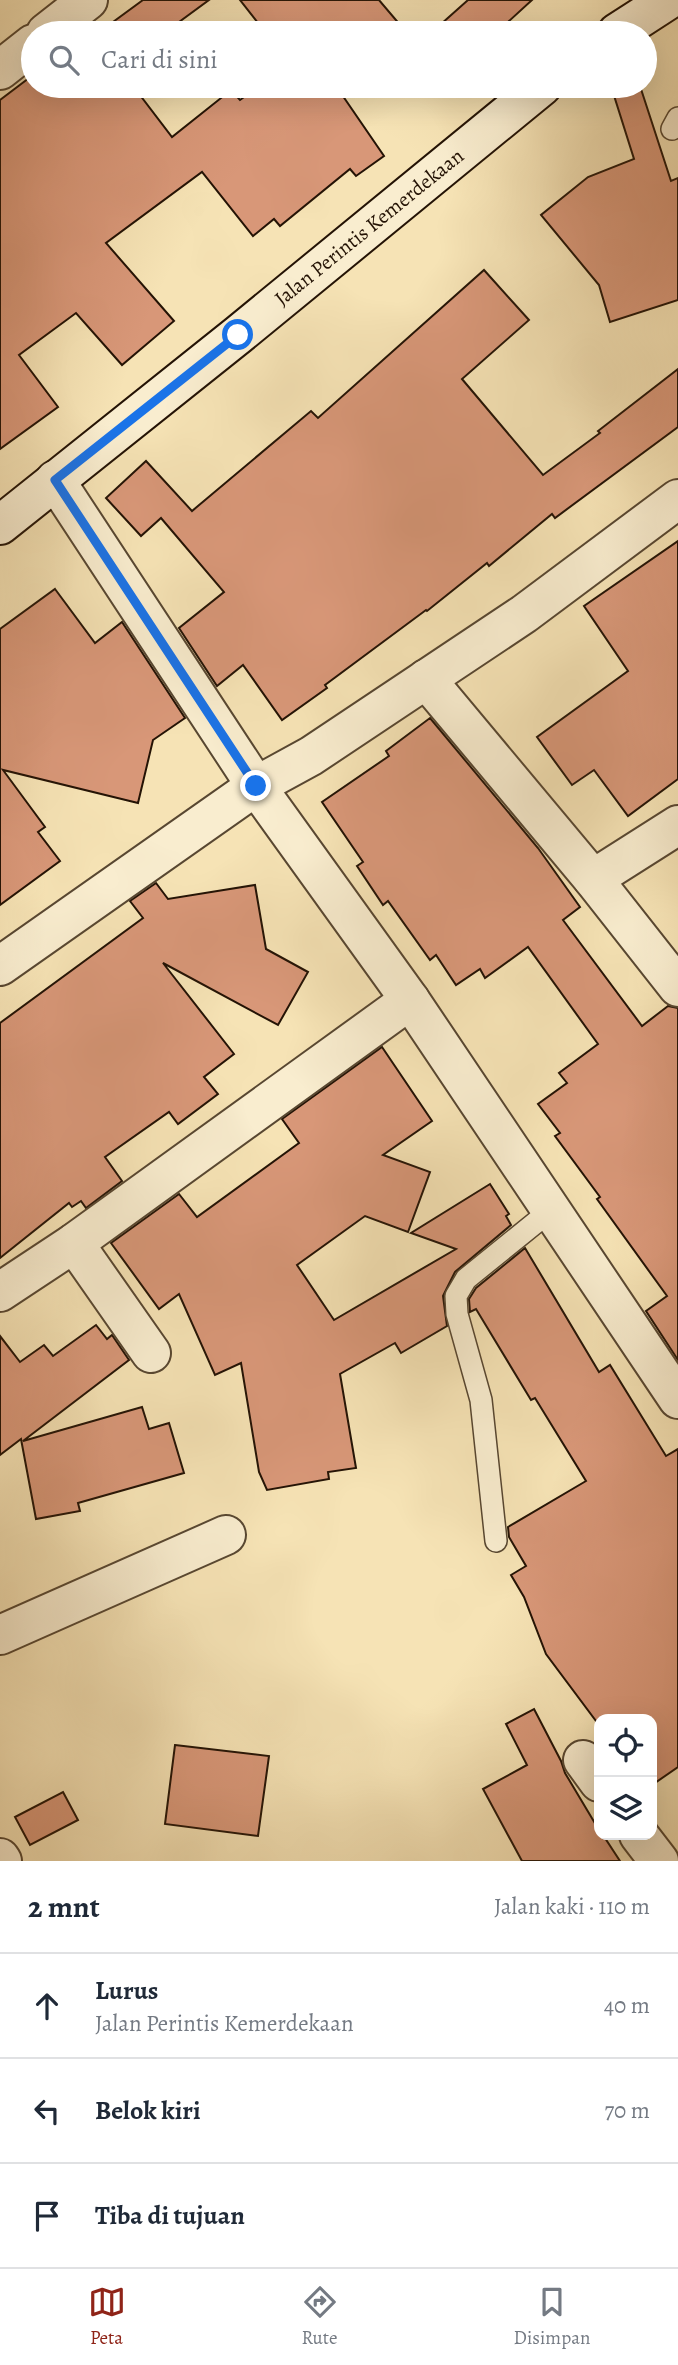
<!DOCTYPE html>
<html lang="id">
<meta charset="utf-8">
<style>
:root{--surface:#fff;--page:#f6f6f7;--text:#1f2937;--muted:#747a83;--line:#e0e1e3;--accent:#8f2418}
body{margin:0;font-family:Alegreya,serif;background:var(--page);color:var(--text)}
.controls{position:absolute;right:21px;bottom:21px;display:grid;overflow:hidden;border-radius:14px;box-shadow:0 7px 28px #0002}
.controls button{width:63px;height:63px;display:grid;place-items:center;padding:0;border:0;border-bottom:2px solid var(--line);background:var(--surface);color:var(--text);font:35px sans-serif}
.stop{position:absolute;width:21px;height:21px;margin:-16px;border:5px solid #1a73e8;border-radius:50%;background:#fff}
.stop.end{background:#1a73e8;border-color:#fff;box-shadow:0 2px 7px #0008}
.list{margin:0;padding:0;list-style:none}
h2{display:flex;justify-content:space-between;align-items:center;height:91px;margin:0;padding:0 28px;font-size:30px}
h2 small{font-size:23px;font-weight:400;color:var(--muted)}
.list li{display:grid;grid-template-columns:46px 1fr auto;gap:21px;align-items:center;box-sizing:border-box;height:105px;padding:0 28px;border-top:2px solid var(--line)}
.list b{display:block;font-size:26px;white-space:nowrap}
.list p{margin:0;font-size:23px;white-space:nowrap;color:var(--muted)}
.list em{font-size:23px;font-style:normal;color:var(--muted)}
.icon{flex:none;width:38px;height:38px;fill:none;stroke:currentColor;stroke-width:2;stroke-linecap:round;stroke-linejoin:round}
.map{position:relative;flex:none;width:678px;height:1861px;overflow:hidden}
.search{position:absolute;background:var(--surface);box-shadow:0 7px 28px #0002;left:21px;right:21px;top:21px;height:77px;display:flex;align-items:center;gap:18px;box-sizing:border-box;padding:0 24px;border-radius:38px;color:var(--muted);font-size:26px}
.sheet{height:406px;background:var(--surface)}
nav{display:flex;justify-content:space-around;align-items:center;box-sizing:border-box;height:98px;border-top:2px solid var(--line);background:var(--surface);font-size:19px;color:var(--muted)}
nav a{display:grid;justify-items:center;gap:4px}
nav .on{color:var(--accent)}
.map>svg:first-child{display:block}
.building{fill:#d89778;stroke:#241305;stroke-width:2}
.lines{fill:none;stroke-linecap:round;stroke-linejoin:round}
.lane-casing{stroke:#584731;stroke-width:24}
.street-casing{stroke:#584731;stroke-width:42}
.secondary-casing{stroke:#241305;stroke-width:42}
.lane{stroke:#f9edcf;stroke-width:21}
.street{stroke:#f9edcf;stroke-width:38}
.secondary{stroke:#f9edcf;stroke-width:38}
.route{stroke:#1a73e8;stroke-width:9}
.labels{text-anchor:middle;stroke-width:5;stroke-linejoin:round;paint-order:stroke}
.street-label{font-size:21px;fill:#241305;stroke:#f9edcf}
</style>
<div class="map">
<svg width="678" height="1861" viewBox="0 0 678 1861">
<rect width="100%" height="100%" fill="#f6e3b5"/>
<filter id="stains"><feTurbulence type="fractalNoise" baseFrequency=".00286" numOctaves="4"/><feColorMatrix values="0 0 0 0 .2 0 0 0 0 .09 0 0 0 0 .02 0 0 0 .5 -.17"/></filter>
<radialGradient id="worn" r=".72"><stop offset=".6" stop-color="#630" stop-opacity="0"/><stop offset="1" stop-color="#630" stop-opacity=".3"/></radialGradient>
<!-- building -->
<g class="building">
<polygon points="143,0 209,0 164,33 98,33"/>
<polygon points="240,0 379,0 407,33 266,33"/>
<polygon points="468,0 532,0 496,33 431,33"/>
<polygon points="33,75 33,86 133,86 172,137 231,90 240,100 259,86 336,86 384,156 356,176 350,169 280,226 274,219 253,236 202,172 106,243 174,321 122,365 76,313 19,355 58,407 0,449 0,100"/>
<polygon points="611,86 640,86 671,181 678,178 678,300 610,322 599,285 541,215 588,177 634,159"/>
<polygon points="484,270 529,320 462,379 543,475 600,433 598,431 678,369 678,427 555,518 552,514 489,566 487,563 427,611 426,610 325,685 327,688 282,720 243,665 217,686 179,628 224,592 161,518 141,536 106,498 146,461 192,511 311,411 318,418"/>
<polygon points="678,541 678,779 628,816 594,770 572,785 537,737 628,671 584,606"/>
<polygon points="55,589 95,643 122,622 185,718 153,740 138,803 3,770 45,827 38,832 60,861 0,905 0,629"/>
<polygon points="430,718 538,848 580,907 563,920 642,1026 668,1006 678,1008 678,1360 646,1311 667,1296 597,1199 600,1197 555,1136 560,1133 538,1104 567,1083 559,1073 598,1044 528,947 485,978 480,969 456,985 436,955 430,960 388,901 383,905 357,866 363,862 322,802 389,756 386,751"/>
<polygon points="156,883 168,899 255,885 266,949 308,972 278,1025 163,963 234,1054 204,1077 218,1094 178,1124 169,1112 105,1157 122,1181 86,1208 81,1201 72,1207 69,1203 0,1258 0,1023 143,918 130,901"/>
<polygon points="382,1047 432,1121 383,1155 430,1172 408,1232 365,1216 297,1265 334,1320 456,1249 411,1233 490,1184 509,1214 506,1216 511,1225 455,1272 443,1296 447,1326 401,1353 395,1343 340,1374 356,1468 328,1472 329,1479 267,1490 259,1472 241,1363 215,1375 179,1294 159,1309 111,1243 179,1194 197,1217 299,1143 282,1119"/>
<polygon points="525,1248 599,1372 610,1365 666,1456 678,1449 678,1767 652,1785 652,1719 599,1719 599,1725 546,1654 524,1597 511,1575 526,1566 509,1537 508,1527 586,1481 535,1398 531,1400 476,1309 470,1312 469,1299 476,1288"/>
<polygon points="96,1325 107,1339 112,1335 129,1360 23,1441 142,1407 149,1429 169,1423 184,1473 78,1503 80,1511 36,1519 21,1439 0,1455 0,1336 20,1362 44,1345 53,1356"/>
<polygon points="534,1709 561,1761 565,1773 599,1830 599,1835 603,1835 620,1861 522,1861 483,1789 527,1765 506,1724"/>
<polygon points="175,1745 269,1756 258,1836 165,1824"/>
<polygon points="63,1792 78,1820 30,1845 15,1817"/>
</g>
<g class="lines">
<!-- lane casing -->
<g class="lane-casing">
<g id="lane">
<polyline points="678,118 672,129 678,126"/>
<polyline points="496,1541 481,1400 457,1314 456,1296 466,1279 550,1211"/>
</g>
</g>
<!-- street casing -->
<g class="street-casing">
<g id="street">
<polyline points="46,33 88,0"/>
<polyline points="0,70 33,44"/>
<polyline points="55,480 256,786 410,1000 678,1399"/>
<polyline points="426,679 593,879 678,987"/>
<polyline points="593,879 678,825"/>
<polyline points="0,966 256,786 311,756 524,614 678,499"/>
<polyline points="74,1243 151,1353"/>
<polyline points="0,1292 74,1243 410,1000"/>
<polyline points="0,1635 226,1535"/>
<polyline points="583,1760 599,1782"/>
<polyline points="639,1835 659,1861"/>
<polyline points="0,1858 2,1861"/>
</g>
</g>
<!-- secondary casing -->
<g class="secondary-casing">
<g id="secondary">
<polyline points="617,33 668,0"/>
<polyline points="0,525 238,335 542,86"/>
</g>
</g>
<!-- lane -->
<use href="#lane" class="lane"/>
<!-- street -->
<use href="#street" class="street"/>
<!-- secondary -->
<use href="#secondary" class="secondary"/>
</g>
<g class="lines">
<!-- route -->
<polyline class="route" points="238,335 55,480 256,786"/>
</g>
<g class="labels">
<!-- street labels -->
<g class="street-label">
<text transform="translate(369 227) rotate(-39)" y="7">Jalan Perintis Kemerdekaan</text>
</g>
</g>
<rect width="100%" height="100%" filter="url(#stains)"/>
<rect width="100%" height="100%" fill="url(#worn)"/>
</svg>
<div class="controls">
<button><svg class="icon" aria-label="locate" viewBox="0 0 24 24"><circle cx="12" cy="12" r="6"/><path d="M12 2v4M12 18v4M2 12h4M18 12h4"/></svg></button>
<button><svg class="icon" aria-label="layers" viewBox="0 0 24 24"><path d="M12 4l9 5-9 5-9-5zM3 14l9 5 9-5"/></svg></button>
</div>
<div class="stop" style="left:238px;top:335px"></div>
<div class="stop end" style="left:256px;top:786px"></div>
<div class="search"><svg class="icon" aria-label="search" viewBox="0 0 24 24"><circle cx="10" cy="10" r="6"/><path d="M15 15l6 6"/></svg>Cari di sini</div>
</div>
<section class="sheet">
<h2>2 mnt<small>Jalan kaki · 110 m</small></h2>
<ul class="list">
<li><svg class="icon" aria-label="ahead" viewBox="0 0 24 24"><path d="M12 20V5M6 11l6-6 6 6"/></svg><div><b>Lurus</b><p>Jalan Perintis Kemerdekaan</p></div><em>40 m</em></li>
<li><svg class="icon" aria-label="left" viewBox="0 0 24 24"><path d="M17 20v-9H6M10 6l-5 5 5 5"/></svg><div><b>Belok kiri</b></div><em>70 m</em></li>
<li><svg class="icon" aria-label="arrive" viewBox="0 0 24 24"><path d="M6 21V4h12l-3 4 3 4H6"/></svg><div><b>Tiba di tujuan</b></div></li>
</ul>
</section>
<nav>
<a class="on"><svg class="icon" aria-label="map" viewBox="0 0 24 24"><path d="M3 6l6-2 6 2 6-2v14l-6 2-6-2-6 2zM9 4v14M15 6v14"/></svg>Peta</a>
<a><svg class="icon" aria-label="directions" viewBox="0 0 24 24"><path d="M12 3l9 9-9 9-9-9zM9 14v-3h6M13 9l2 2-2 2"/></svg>Rute</a>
<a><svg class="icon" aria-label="saved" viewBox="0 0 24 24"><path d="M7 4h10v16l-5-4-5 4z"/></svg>Disimpan</a>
</nav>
